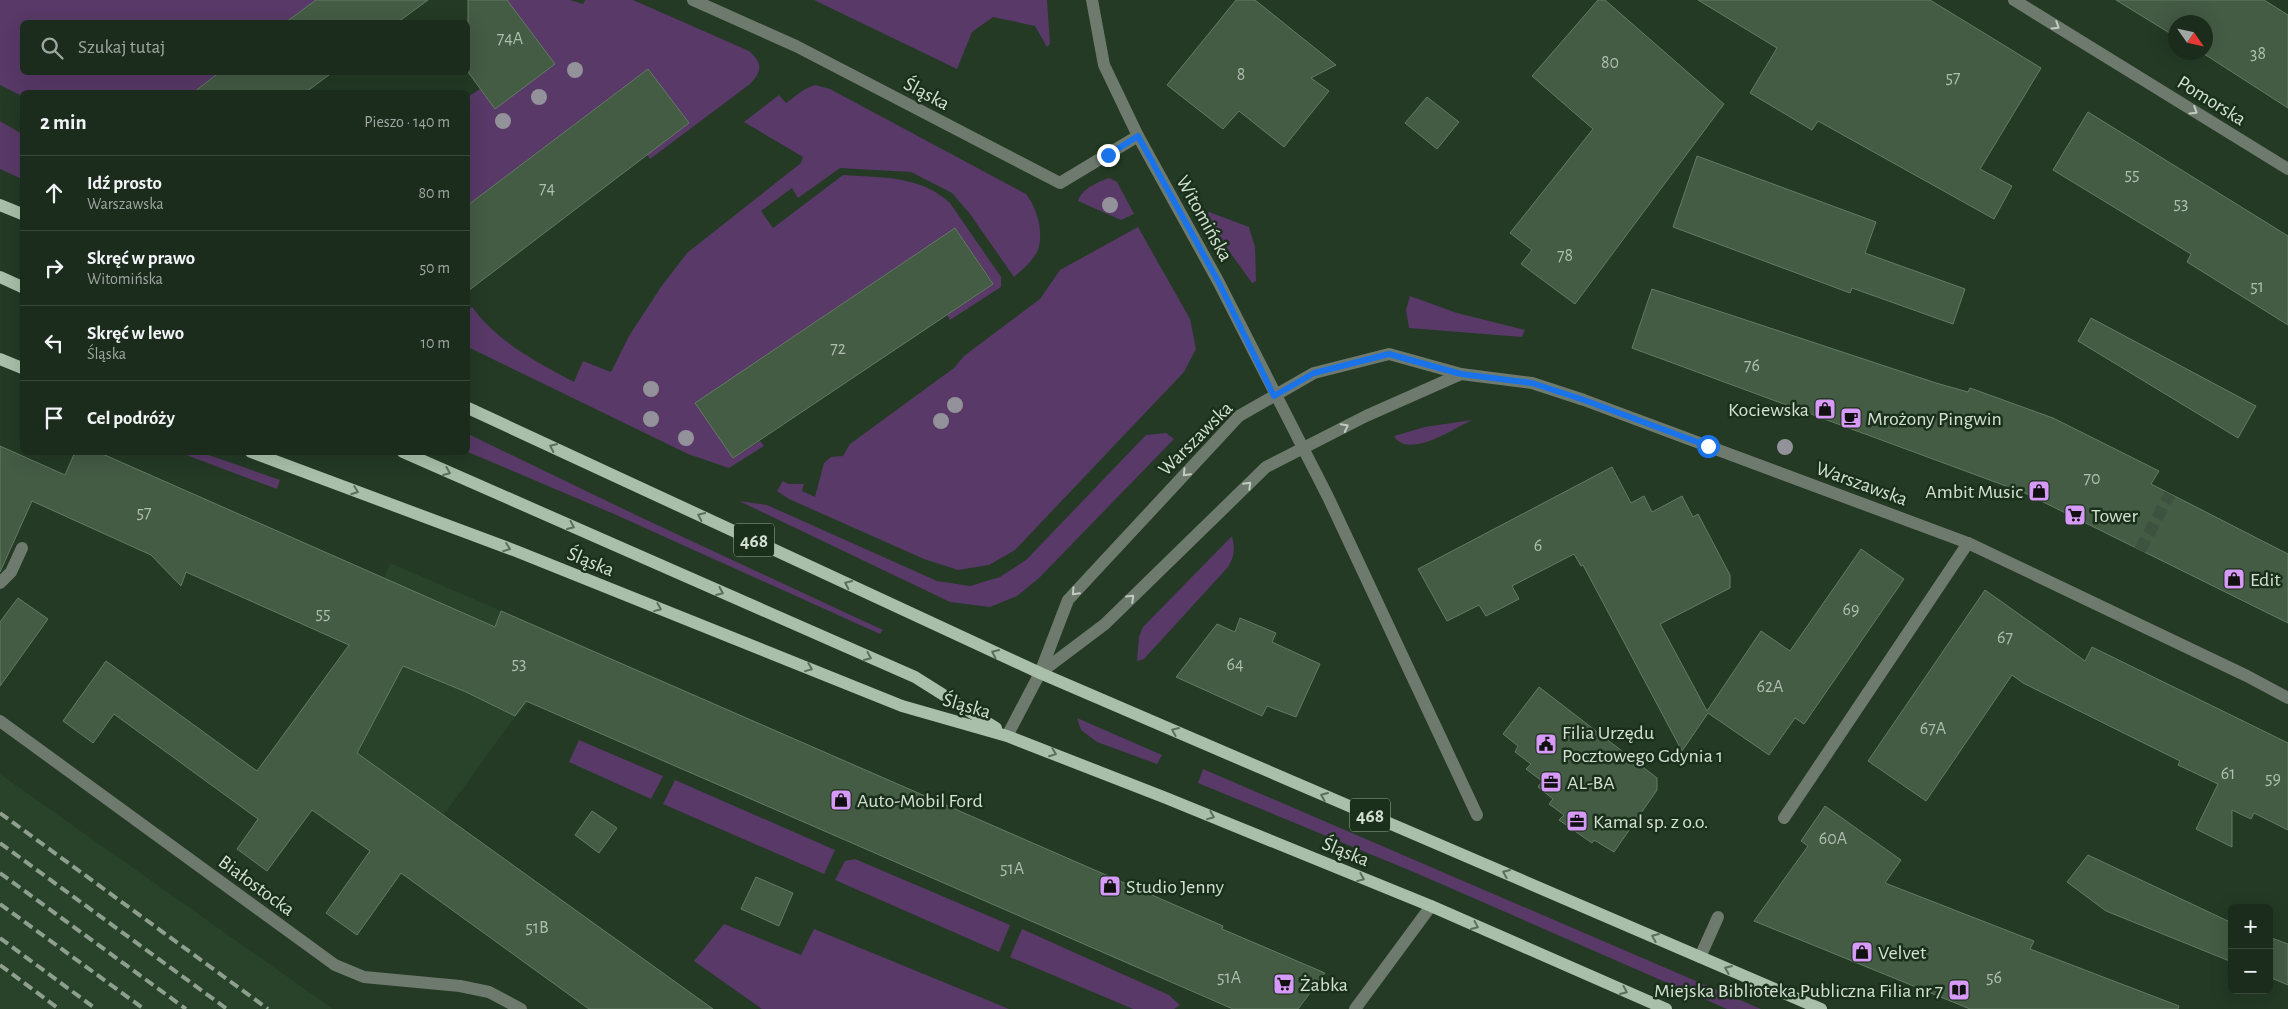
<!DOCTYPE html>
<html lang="pl">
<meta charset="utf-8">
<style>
:root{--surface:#1b2c1c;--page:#243425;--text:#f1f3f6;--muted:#a0a7a3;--line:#39483b}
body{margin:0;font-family:"Alegreya Sans",sans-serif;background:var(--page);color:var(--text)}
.controls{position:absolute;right:15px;bottom:15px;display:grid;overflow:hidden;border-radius:8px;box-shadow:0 5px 20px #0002}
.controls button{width:45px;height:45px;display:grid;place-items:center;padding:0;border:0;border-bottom:1px solid var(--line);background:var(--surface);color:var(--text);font:25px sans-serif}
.compass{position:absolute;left:2168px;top:15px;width:45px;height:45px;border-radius:50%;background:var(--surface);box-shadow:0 5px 20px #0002;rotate:124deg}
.stop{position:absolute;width:15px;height:15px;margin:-11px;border:4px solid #1a73e8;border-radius:50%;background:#fff}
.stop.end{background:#1a73e8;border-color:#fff;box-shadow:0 1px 5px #0008}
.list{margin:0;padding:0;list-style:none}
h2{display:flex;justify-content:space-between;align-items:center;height:65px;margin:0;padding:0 20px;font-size:21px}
h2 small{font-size:16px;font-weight:400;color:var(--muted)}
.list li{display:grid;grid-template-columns:32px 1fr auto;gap:15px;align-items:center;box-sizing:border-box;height:75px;padding:0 20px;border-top:1px solid var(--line)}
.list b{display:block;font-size:19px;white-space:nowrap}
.list p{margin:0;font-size:16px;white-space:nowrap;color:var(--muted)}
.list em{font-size:16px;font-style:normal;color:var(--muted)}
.icon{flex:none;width:28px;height:28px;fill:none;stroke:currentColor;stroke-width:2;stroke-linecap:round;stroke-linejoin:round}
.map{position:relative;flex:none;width:2288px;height:1009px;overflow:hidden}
.search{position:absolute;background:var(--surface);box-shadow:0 5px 20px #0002;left:20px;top:20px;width:450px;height:55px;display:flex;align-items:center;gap:12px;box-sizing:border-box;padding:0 18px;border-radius:8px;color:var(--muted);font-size:19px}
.panel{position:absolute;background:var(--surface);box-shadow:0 5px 20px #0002;left:20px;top:90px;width:450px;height:365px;border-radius:8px}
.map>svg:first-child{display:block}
.built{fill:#284329}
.green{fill:#583967}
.building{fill:#445b44;stroke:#637b63}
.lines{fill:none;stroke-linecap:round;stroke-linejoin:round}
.minor-tunnel{stroke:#3e533f;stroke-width:12;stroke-dasharray:12 6;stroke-linecap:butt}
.minor{stroke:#6f7a6f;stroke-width:12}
.major{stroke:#a9bfa9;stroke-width:12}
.rail{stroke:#8f9f8f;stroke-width:4;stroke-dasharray:10 5;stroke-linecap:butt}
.tree{fill:#93919a}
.oneway{stroke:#bfccbf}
.oneway2{stroke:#5a705b}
.route{stroke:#1a73e8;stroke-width:6}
.labels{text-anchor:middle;stroke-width:5;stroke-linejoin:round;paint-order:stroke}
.number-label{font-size:18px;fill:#afbfaf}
.shield{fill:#1a301b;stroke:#9cab9c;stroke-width:1}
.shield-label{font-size:19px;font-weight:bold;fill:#d3e0d3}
.street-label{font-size:20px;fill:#d3e0d3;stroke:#1a301b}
.poi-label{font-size:20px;fill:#d3e0d3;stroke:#1a301b;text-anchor:start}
</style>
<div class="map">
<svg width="2288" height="1009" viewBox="0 0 2288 1009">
<rect width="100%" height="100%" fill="#243a25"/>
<!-- built -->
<g class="built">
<polygon points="390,563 573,642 529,702 508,726 401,874 258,770 321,683 329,683 384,579"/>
<polygon points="0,774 333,1009 0,1009"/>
</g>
<!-- green -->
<g class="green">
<polygon points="0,0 316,0 286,22 22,22 22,72 220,73 194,92 22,92 22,96 0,85"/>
<path d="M507,0H570L583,4L585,0H633L749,51C763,63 762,71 750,84L650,159L647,154L688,123L648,69L468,205V97L480,89L495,108Z"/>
<polygon points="814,0 1047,0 1050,44 1047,47 1035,26 993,17 972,32 957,69"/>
<path d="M815,85L830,89L1026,194C1037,208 1044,232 1038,250C1033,261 1022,270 1014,277L970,214L952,193L911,172L840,168L798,198L792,188L761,211L773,228L843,175C882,178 920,175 950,203L1001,277V287L950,320L947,315L993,284L955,228L696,403L733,458L760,441L764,446L729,468L688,454L468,347V310L472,307C500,344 534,360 574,382L583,361L611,372L629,336L661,287L687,253L801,163L803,157L744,122L779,95L786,103L805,89Z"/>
<polygon points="0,121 22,134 22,179 0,169"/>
<path d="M1109,178L1117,182L1134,214L1121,220L1078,201C1081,189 1098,182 1109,178Z"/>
<polygon points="1209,212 1249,227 1255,247 1256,281 1252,283 1204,216"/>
<polygon points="1138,227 1190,319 1196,349 1184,372 1015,550 989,565 958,570 924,559 789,499 777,491 783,481 789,484 804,484 802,491 815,497 824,463 831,457 843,456 850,444 954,368 964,356 1040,299 1060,270"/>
<polygon points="1410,296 1457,313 1525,330 1522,337 1409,328 1406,310"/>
<path d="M1472,420C1455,428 1408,460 1394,436L1425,427Z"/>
<polygon points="1166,433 1174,439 1039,578 1017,596 990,607 950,602 739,501 767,505 937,581 970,586 1000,577 1026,560 1146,435"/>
<polygon points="468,434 638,516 883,630 880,634 614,514 468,452"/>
<polygon points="181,453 203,453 280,480 277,489"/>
<path d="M1232,536C1235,549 1235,555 1228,567L1144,659L1137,661L1139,637L1143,627Z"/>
<polygon points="1077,718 1162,755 1157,764 1097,742 1081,730"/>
<polygon points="579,740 663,776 651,799 569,762"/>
<polygon points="1203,769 1761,1009 1727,1009 1416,873 1198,783"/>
<polygon points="675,780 835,850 824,874 663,804"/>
<polygon points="855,859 1010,925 999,952 835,880 845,861"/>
<polygon points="724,924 801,955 814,929 1009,1009 762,1009 694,961"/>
<polygon points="1022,929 1169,995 1180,1005 1174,1009 1133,1009 1010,957"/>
</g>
<!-- building -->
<g class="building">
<polygon points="316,0 428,0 398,22 286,22"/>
<polygon points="468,0 507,0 555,64 495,109 468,72"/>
<polygon points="1236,0 1255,0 1336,65 1311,78 1329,91 1284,147 1239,111 1223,129 1167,85"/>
<polygon points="1598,0 1605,0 1724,104 1575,304 1521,264 1532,250 1510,233 1593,129 1532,76"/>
<polygon points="1698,0 1930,0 2041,68 1980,169 2012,186 1994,219 1818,121 1812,130 1750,93 1777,48"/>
<polygon points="2116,0 2264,0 2288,15 2288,108 2201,52 2206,52 2206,22 2176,22 2176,37"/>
<polygon points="648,69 689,123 468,291 468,205"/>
<polygon points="220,72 333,72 306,92 194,92"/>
<polygon points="1427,97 1459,122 1437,149 1405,123"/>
<polygon points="2088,112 2288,236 2288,325 2187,262 2191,254 2053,170"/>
<polygon points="1697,156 1876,222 1865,253 1965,289 1953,324 1852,288 1850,293 1673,227"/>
<polygon points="955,228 993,284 733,458 695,403"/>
<polygon points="1652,289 1936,383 1968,392 1970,388 2053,418 2159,471 2151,484 2288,554 2288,623 2025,493 1632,348"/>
<polygon points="2091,318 2256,406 2238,438 2078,341"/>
<polygon points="0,446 65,475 75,452 98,452 495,627 501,611 1223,926 1222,929 1325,973 1298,1009 1233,1009 526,701 515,716 466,692 403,666 357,753 713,1009 589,1009 401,873 357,935 326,913 370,851 312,810 267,871 237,849 258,819 114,714 93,743 63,721 106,661 257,771 349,645 186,572 181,586 151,555 32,501 0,572"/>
<polygon points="1612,467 1631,503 1644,496 1652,512 1682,496 1693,517 1698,514 1730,575 1730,588 1660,624 1707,711 1761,631 1790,651 1861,549 1904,579 1804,724 1795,718 1769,755 1708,713 1682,751 1583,565 1581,566 1574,554 1512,586 1519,599 1486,616 1479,605 1447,621 1418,569"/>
<polygon points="1985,590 2085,661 2092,647 2288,743 2288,830 2254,813 2251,819 2232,810 2232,847 2196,829 2218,784 2178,765 2180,761 2023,683 2012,675 1926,801 1868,761"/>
<polygon points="18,598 48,619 0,686 0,622"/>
<polygon points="1240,618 1276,633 1272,642 1320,664 1296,717 1267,706 1262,716 1176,677 1217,624 1235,632"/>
<polygon points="1539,687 1657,778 1657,790 1614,852 1594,840 1592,843 1559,820 1564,815 1549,804 1553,799 1538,787 1542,781 1526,769 1531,764 1515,752 1518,746 1503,734"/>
<polygon points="1825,806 1901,860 1885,883 2034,941 2030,949 2179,1006 2178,1009 1970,1009 1754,921 1808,846 1801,841"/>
<polygon points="592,811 617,828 599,853 575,835"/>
<polygon points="2088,855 2232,923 2232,962 2106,911 2067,882"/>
<polygon points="756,877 793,893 779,926 741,909"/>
<polygon points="2269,937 2288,944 2288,985 2269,977"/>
</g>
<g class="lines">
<!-- minor-tunnel -->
<polyline class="minor-tunnel" points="2140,550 2170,494"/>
<!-- minor -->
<g class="minor">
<polyline points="693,0 796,46 1060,183 1138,136"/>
<polyline points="1092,0 1104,65 1138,136 1218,281 1328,497 1477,815"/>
<polyline points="2014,0 2288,169"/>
<polyline points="0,583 11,572 22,548"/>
<polyline points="1040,673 1105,624 1266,467 1366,416 1461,374"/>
<polyline points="0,721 335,965 364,977 460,986 489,992 521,1009"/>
<polyline points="1007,736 1040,673 1068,600 1239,416 1314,373 1389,354 1461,374 1532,383 1584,400 1968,543 2247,676 2288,698"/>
<polyline points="1784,818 1968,543"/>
<polyline points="1700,957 1718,917"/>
<polyline points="1355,1009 1431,906"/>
</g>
<!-- major -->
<g class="major">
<polyline points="0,205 22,214"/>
<polyline points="0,277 22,287"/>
<polyline points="0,359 22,368"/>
<polyline points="468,408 1040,673 1821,1009"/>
<polyline points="251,452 516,551 902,706 1007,736 1166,798 1431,906 1666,1009"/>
<polyline points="403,452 915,677 996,728"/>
</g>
<!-- rail -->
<g class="rail">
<polyline points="0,813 268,1009"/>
<polyline points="0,843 227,1009"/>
<polyline points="0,873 186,1009"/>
<polyline points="0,904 144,1009"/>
<polyline points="0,938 96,1009"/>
<polyline points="0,965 59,1009"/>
</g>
</g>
<!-- trees -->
<g class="tree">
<circle cx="575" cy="70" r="8"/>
<circle cx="539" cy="97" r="8"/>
<circle cx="503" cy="121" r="8"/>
<circle cx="1110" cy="205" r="8"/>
<circle cx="651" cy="389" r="8"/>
<circle cx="955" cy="405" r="8"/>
<circle cx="651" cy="419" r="8"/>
<circle cx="941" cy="421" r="8"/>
<circle cx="686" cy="438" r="8"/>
<circle cx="1785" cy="447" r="8"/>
</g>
<!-- one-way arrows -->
<defs><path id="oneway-chevron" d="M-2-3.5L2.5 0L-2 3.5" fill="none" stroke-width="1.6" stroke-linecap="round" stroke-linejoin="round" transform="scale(1.25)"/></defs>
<g class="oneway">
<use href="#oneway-chevron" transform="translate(2056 26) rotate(32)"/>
<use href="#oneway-chevron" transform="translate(2194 111) rotate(32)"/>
<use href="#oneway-chevron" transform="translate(1345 427) rotate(-27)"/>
<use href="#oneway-chevron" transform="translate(1186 473) rotate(133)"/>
<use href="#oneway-chevron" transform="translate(1248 485) rotate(-45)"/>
<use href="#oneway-chevron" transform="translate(1075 592) rotate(133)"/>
<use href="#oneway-chevron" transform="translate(1131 598) rotate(-44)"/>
</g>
<g class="oneway2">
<use href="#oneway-chevron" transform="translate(553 447) rotate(-155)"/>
<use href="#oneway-chevron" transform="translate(447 472) rotate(23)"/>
<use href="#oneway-chevron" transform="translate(355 491) rotate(20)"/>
<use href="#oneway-chevron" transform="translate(701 516) rotate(-155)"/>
<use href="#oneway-chevron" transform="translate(571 526) rotate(24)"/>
<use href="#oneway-chevron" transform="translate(507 548) rotate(20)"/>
<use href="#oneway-chevron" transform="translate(848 584) rotate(-155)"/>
<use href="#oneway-chevron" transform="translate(720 592) rotate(24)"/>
<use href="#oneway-chevron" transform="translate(658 608) rotate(22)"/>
<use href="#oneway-chevron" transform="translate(995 653) rotate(-155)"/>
<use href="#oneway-chevron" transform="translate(868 657) rotate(24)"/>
<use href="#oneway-chevron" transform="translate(809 668) rotate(22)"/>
<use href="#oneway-chevron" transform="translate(1175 731) rotate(-157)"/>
<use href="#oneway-chevron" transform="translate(1053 753) rotate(21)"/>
<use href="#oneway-chevron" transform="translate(1324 796) rotate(-157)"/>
<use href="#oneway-chevron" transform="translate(1211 816) rotate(22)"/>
<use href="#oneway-chevron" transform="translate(1506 873) rotate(-157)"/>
<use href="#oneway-chevron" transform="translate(1361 878) rotate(22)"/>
<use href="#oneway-chevron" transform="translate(1475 926) rotate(24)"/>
<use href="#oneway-chevron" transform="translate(1655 937) rotate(-157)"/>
<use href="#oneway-chevron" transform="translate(1728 969) rotate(-157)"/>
<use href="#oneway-chevron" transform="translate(1624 991) rotate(24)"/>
</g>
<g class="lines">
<!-- route -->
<polyline class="route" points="1108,155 1138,136 1218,281 1274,396 1314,373 1389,354 1461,374 1532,383 1584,400 1708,446"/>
</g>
<!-- icons -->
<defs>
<g id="shop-square" transform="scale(1.125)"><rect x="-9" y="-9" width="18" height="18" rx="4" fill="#d89af8" stroke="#1a301b"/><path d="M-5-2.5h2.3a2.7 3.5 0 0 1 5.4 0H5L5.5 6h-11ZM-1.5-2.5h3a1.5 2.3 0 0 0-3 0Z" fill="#111"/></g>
<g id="cafe-square" transform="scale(1.125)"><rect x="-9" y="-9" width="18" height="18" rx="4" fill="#d89af8" stroke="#1a301b"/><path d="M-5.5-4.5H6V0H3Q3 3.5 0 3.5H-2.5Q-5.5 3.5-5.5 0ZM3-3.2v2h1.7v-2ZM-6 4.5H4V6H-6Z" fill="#111"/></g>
<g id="supermarket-square" transform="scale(1.125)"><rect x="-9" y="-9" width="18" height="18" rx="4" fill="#d89af8" stroke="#1a301b"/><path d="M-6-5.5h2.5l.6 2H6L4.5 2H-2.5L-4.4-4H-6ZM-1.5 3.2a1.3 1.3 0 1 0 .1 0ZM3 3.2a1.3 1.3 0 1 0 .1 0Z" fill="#111"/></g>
<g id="civic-square" transform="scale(1.125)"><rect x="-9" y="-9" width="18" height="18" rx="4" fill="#d89af8" stroke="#1a301b"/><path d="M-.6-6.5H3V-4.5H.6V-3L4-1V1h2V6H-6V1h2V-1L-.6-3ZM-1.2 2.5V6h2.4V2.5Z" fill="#111"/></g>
<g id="office-square" transform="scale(1.125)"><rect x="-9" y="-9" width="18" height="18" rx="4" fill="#d89af8" stroke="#1a301b"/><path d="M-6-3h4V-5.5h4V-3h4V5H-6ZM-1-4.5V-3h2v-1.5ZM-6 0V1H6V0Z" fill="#111"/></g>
<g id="library-square" transform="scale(1.125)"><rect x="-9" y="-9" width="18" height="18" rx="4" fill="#d89af8" stroke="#1a301b"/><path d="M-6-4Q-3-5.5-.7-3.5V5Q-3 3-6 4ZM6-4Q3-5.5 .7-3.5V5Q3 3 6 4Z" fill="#111"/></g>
</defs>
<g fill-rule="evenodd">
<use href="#shop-square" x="1825" y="409"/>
<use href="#cafe-square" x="1851" y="418"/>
<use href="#shop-square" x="2039" y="491"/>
<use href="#supermarket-square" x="2075" y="515"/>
<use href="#shop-square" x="2234" y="579"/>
<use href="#civic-square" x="1546" y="744"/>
<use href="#office-square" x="1551" y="782"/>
<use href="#shop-square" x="841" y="800"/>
<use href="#office-square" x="1577" y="821"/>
<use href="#shop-square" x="1110" y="886"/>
<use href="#shop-square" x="1862" y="952"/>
<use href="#supermarket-square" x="1284" y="984"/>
<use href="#library-square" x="1959" y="990"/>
</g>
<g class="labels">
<!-- number labels -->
<g class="number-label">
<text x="510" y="44">74A</text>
<text x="2258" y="59">38</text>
<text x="1610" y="68">80</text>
<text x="1241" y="80">8</text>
<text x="1953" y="83">57</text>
<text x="2132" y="180">55</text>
<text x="547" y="194">74</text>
<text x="2181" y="209">53</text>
<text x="1565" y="261">78</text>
<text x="2257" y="292">51</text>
<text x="838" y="354">72</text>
<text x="1752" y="371">76</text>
<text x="2092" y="484">70</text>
<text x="144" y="518">57</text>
<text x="1538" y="551">6</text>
<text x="1851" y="615">69</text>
<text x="323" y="619">55</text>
<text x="2005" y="643">67</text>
<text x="519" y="669">53</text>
<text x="1235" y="670">64</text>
<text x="1770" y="692">62A</text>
<text x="1933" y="734">67A</text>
<text x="2228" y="779">61</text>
<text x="2273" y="784">59</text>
<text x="1833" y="844">60A</text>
<text x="1012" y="874">51A</text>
<text x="537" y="933">51B</text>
<text x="1229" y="983">51A</text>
<text x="1994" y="983">56</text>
</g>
<!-- shield labels -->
<g class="shield">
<rect x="734" y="523.5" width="40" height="33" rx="4"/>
<rect x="1350" y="798.5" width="40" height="33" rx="4"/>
</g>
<g class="shield-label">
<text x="754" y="547">468</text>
<text x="1370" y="822">468</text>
</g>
<!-- street labels -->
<g class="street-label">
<text transform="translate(927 93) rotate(28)" y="7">Śląska</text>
<text transform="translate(2212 100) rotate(32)" y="7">Pomorska</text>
<text transform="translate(1205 218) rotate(61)" y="7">Witomińska</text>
<text transform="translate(1195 438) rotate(-45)" y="7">Warszawska</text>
<text transform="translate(1862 483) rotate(20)" y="7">Warszawska</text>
<text transform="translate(591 561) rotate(22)" y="7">Śląska</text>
<text transform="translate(967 705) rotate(16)" y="7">Śląska</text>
<text transform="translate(1346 851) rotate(22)" y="7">Śląska</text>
<text transform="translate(257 885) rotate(36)" y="7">Białostocka</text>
</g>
<!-- poi labels -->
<g class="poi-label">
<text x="1809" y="416" text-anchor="end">Kociewska</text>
<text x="1867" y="425">Mrożony Pingwin</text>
<text x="2023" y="498" text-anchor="end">Ambit Music</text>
<text x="2091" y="522">Tower</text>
<text x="2250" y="586">Edit</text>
<text x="1562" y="739">Filia Urzędu<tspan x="1562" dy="23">Pocztowego Gdynia 1</tspan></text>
<text x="1567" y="789">AL-BA</text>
<text x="857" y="807">Auto-Mobil Ford</text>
<text x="1593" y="828">Kamal sp. z o.o.</text>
<text x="1126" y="893">Studio Jenny</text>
<text x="1878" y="959">Velvet</text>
<text x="1300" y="991">Żabka</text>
<text x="1943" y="997" text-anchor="end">Miejska Biblioteka Publiczna Filia nr 7</text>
</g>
</g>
</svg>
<div class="controls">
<button>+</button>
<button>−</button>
</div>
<svg class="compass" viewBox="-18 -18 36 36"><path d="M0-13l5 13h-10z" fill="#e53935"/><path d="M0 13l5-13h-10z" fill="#a0a7a3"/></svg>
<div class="stop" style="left:1708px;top:446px"></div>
<div class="stop end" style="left:1108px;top:155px"></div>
<div class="search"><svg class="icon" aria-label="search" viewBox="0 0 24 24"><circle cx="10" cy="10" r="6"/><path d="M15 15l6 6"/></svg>Szukaj tutaj</div>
<section class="panel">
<h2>2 min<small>Pieszo · 140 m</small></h2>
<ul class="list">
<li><svg class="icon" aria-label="ahead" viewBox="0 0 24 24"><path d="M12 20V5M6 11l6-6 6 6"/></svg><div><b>Idź prosto</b><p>Warszawska</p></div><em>80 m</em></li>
<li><svg class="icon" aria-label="right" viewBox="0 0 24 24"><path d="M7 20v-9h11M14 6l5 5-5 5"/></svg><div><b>Skręć w prawo</b><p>Witomińska</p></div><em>50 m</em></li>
<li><svg class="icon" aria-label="left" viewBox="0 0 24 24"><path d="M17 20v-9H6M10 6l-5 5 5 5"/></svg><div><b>Skręć w lewo</b><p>Śląska</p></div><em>10 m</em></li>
<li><svg class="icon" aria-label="arrive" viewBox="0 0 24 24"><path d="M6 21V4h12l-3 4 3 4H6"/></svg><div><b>Cel podróży</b></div></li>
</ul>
</section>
</div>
